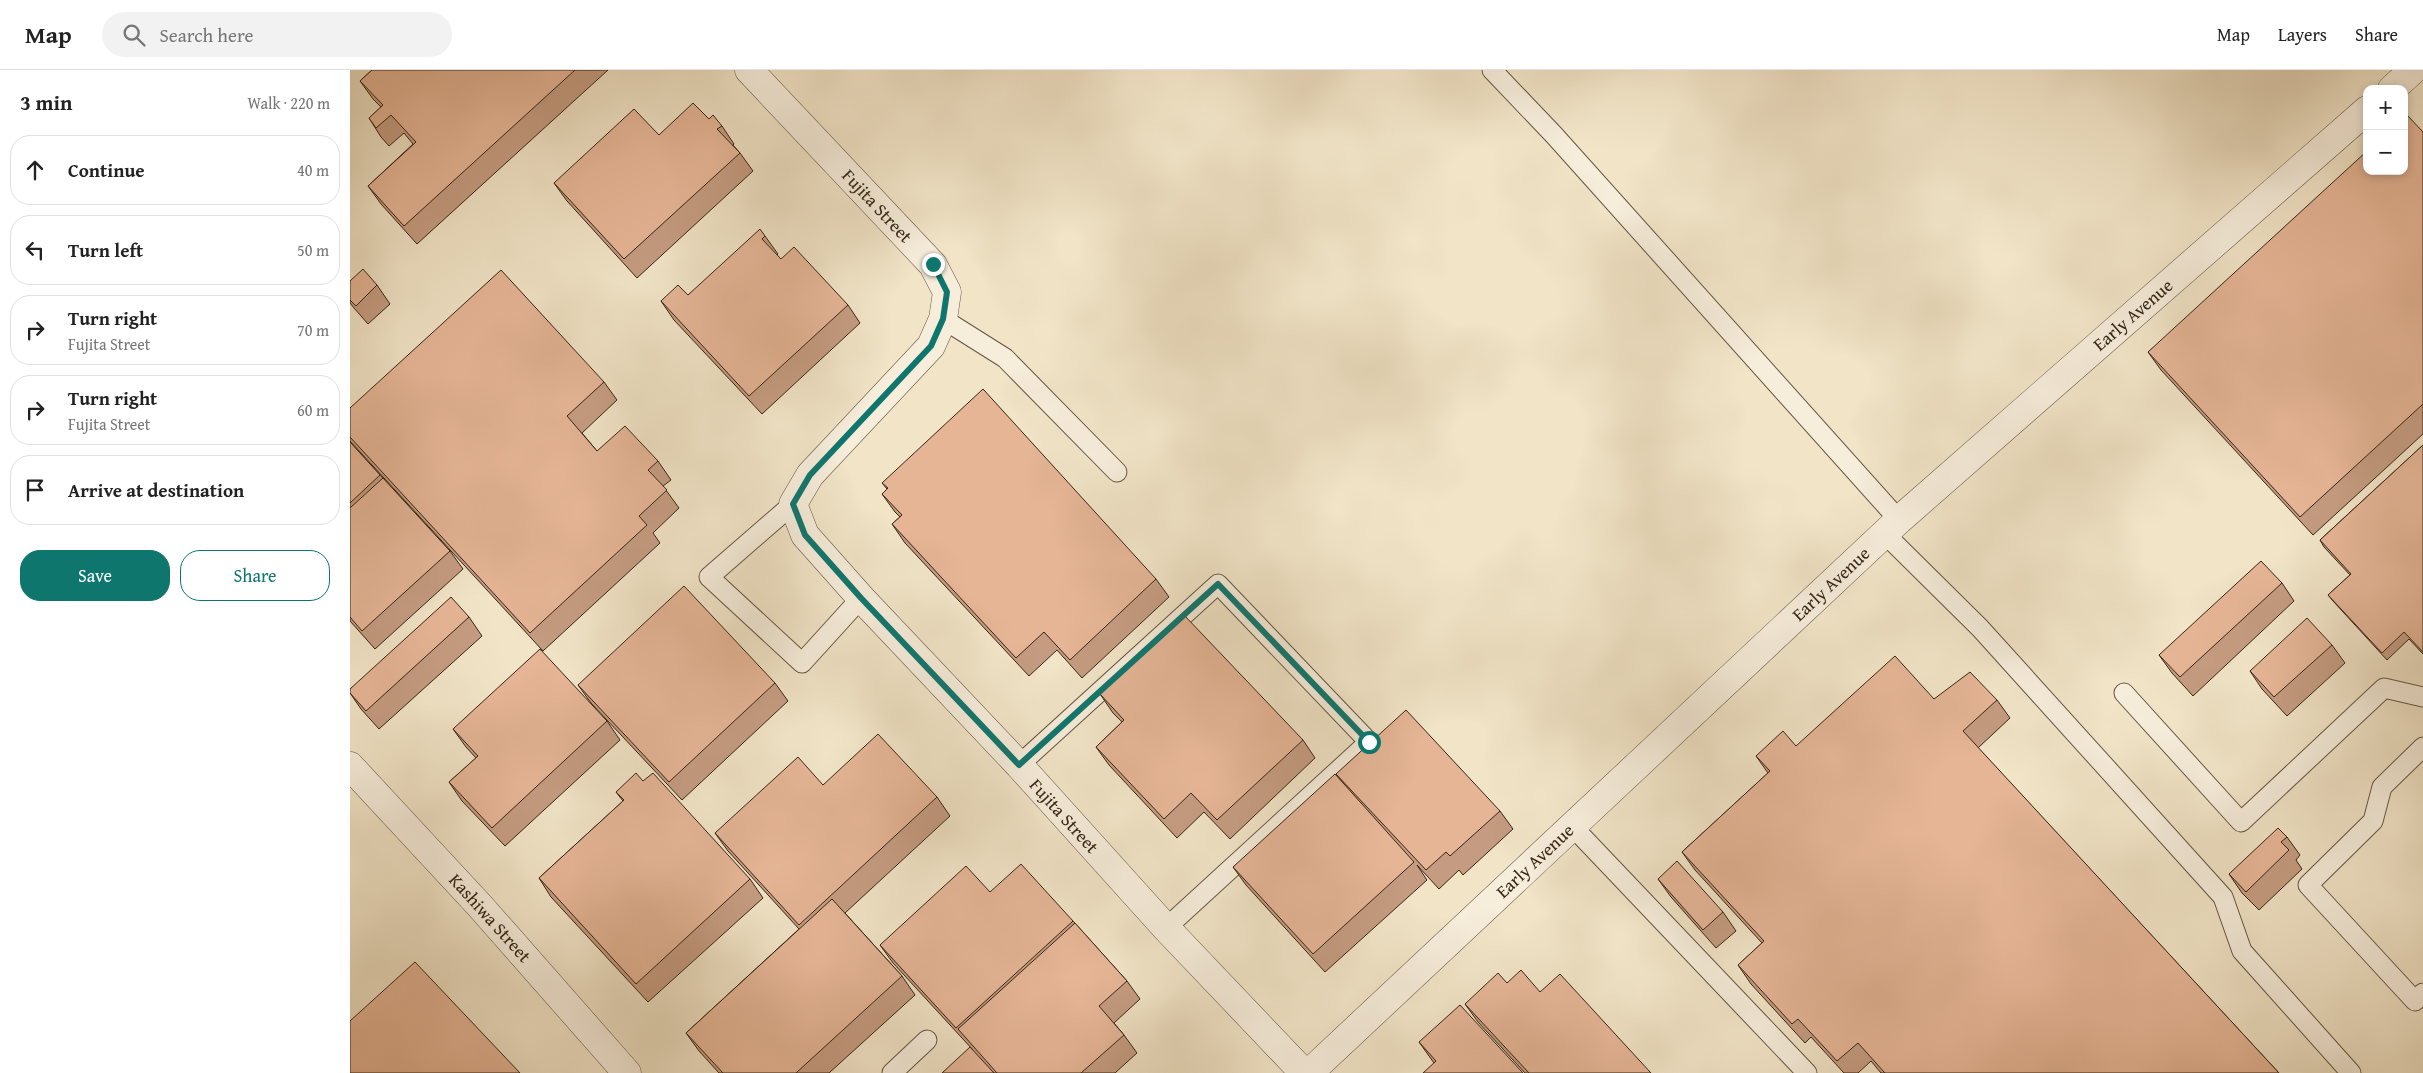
<!DOCTYPE html>
<meta charset="utf-8">
<style>
:root{--surface:#fff;--page:#f2f2f2;--text:#222;--muted:#767676;--line:#e0e0e0;--accent:#0f766e}
body{margin:0;font-family:"Gentium Book Plus",serif;background:var(--page);color:var(--text)}
.controls{position:absolute;right:15px;top:15px;display:grid;overflow:hidden;border-radius:10px;box-shadow:0 2px 8px #0003}
.controls button{width:45px;height:45px;display:grid;place-items:center;padding:0;border:0;border-bottom:1px solid var(--line);background:var(--surface);color:var(--text);font:25px sans-serif}
.stop{position:absolute;width:15px;height:15px;margin:-11px;border:4px solid #0f766e;border-radius:50%;background:#fff}
.stop.end{background:#0f766e;border-color:#fff;box-shadow:0 1px 5px #0008}
.list{margin:0;padding:0;list-style:none}
h2{display:flex;justify-content:space-between;align-items:center;height:65px;margin:0;padding:0 20px;font-size:21px}
h2 small{font-size:16px;font-weight:400;color:var(--muted)}
.list li{display:grid;grid-template-columns:32px 1fr auto;gap:15px;align-items:center;box-sizing:border-box;height:70px;margin:0 10px 10px;padding:0 10px;border:1px solid var(--line);border-radius:20px}
.list b{display:block;font-size:19px;white-space:nowrap}
.list p{margin:0;font-size:16px;white-space:nowrap;color:var(--muted)}
.list em{font-size:16px;font-style:normal;color:var(--muted)}
.actions{display:flex;gap:10px;padding:15px 20px}
.actions a{flex:1;padding:11px 0;border:1px solid var(--accent);border-radius:20px;text-align:center;font-size:18px;color:var(--accent)}
.actions .main{background:var(--accent);color:#fff}
.icon{flex:none;width:28px;height:28px;fill:none;stroke:currentColor;stroke-width:2;stroke-linecap:round;stroke-linejoin:round}
.map{position:relative;flex:none;width:2073px;height:1003px;overflow:hidden}
header{display:flex;align-items:center;gap:30px;box-sizing:border-box;height:70px;padding:0 25px;background:var(--surface);border-bottom:1px solid var(--line)}
header strong{font-size:24px}
nav{display:flex;gap:28px;margin-inline-start:auto;font-size:18px}
.search{width:350px;height:45px;background:var(--page);display:flex;align-items:center;gap:12px;box-sizing:border-box;padding:0 18px;border-radius:28px;color:var(--muted);font-size:19px}
main{display:flex}
aside{flex:1;background:var(--surface)}
.map>svg:first-child{display:block}
.lines{fill:none;stroke-linecap:round;stroke-linejoin:round}
.lane-casing{stroke:#655642;stroke-width:21}
.street-casing{stroke:#655642;stroke-width:29}
.lane{stroke:#f6eddb;stroke-width:19}
.street{stroke:#f6eddb;stroke-width:28}
.wall{fill:#c59c81;stroke:#362615}
.building{fill:#e5b596;stroke:#362615}
.route{stroke:#0f766e;stroke-width:6}
.labels{text-anchor:middle;stroke-width:4.5;stroke-linejoin:round;paint-order:stroke}
.street-label{font-size:18px;fill:#362615;stroke:#f6eddb}
</style>
<header>
<strong>Map</strong>
<div class="search"><svg class="icon" aria-label="search" viewBox="0 0 24 24"><circle cx="10" cy="10" r="6"/><path d="M15 15l6 6"/></svg>Search here</div>
<nav><a>Map</a><a>Layers</a><a>Share</a></nav>
</header>
<main>
<aside>
<h2>3 min<small>Walk · 220 m</small></h2>
<ul class="list">
<li><svg class="icon" aria-label="ahead" viewBox="0 0 24 24"><path d="M12 20V5M6 11l6-6 6 6"/></svg><div><b>Continue</b></div><em>40 m</em></li>
<li><svg class="icon" aria-label="left" viewBox="0 0 24 24"><path d="M17 20v-9H6M10 6l-5 5 5 5"/></svg><div><b>Turn left</b></div><em>50 m</em></li>
<li><svg class="icon" aria-label="right" viewBox="0 0 24 24"><path d="M7 20v-9h11M14 6l5 5-5 5"/></svg><div><b>Turn right</b><p>Fujita Street</p></div><em>70 m</em></li>
<li><svg class="icon" aria-label="right" viewBox="0 0 24 24"><path d="M7 20v-9h11M14 6l5 5-5 5"/></svg><div><b>Turn right</b><p>Fujita Street</p></div><em>60 m</em></li>
<li><svg class="icon" aria-label="arrive" viewBox="0 0 24 24"><path d="M6 21V4h12l-3 4 3 4H6"/></svg><div><b>Arrive at destination</b></div></li>
</ul>
<div class="actions"><a class="main">Save</a><a>Share</a></div>
</aside>
<div class="map">
<svg width="2073" height="1003" viewBox="0 0 2073 1003">
<rect width="100%" height="100%" fill="#f1e4c7"/>
<filter id="stains"><feTurbulence type="fractalNoise" baseFrequency=".004" numOctaves="4"/><feColorMatrix values="0 0 0 0 .2 0 0 0 0 .09 0 0 0 0 .02 0 0 0 .5 -.17"/></filter>
<radialGradient id="worn" r=".72"><stop offset=".6" stop-color="#630" stop-opacity="0"/><stop offset="1" stop-color="#630" stop-opacity=".3"/></radialGradient>
<g class="lines">
<!-- lane casing -->
<g class="lane-casing">
<g id="lane">
<polyline points="1142,0 1204,65 1549,450"/>
<polyline points="593,249 655,288 767,402"/>
<polyline points="443,434 359,507 452,593 511,528"/>
<polyline points="1535,464 1630,558 1873,827 1892,881 2001,1003"/>
<polyline points="1774,623 1891,752 2034,618 2073,627"/>
<polyline points="2073,677 2032,717 2023,751 1958,815 2065,931 2073,923"/>
<polyline points="669,695 868,514 1019,672 816,858"/>
<polyline points="1222,756 1457,1003"/>
<polyline points="542,1003 577,970"/>
</g>
</g>
<!-- street casing -->
<g class="street-casing">
<g id="street">
<polyline points="399,0 583,195 597,222 593,249 581,276 460,405 443,434 455,465 511,528 669,695 816,858 954,1003"/>
<polyline points="2042,19 2063,0"/>
<polyline points="0,696 130,836 277,1003"/>
<polyline points="959,1003 1549,450 2017,40"/>
</g>
</g>
<!-- lane -->
<use href="#lane" class="lane"/>
<!-- street -->
<use href="#street" class="street"/>
</g>
<!-- wall -->
<g class="wall">
<polygon points="22,0 258,0 67,174 31,134 18,116 63,74 54,63 39,76 31,67 19,48 31,37 23,29 10,11"/>
<polygon points="359,49 372,56 384,74 383,75 390,83 403,101 287,208 217,131 204,113 309,65"/>
<polygon points="2073,62 2073,364 1963,465 1811,300 1798,282"/>
<polygon points="415,166 428,184 427,185 431,189 498,235 510,253 412,344 324,250 311,231 338,225"/>
<polygon points="0,211 27,215 40,234 18,254 4,238 0,233"/>
<polygon points="254,312 267,330 232,363 247,381 308,391 321,410 313,416 329,438 303,463 310,473 193,581 0,371 0,338"/>
<polygon points="0,372 33,408 100,481 113,499 25,579 0,551"/>
<polygon points="2073,375 2073,584 2059,569 2037,590 1983,531 1978,525 2000,505 1974,477 1970,470"/>
<polygon points="532,413 806,509 819,527 732,608 707,580 679,606 555,473 542,454 550,447 545,442 532,424 537,419"/>
<polygon points="1932,513 1944,531 1843,626 1822,603 1809,585"/>
<polygon points="119,547 132,566 29,659 11,639 0,623 0,619"/>
<polygon points="1982,575 1995,593 1937,646 1912,619 1900,601"/>
<polygon points="425,613 438,631 332,730 241,633 228,615"/>
<polygon points="750,624 953,670 965,688 880,769 854,742 827,768 759,695 746,677 772,652 763,643"/>
<polygon points="1584,629 1647,630 1660,648 1628,678 1929,1003 1531,1003 1521,991 1508,1003 1494,1003 1461,967 1455,973 1401,914 1388,895 1412,873 1345,800 1332,782 1418,703 1406,686 1446,676"/>
<polygon points="257,651 270,670 155,776 112,731 99,712 126,688 116,677 103,659"/>
<polygon points="986,704 1150,741 1163,759 1113,805 1109,800 1089,819 1067,795 1077,810 975,902 896,815 883,797 994,714"/>
<polygon points="293,711 400,809 413,828 298,932 201,827 189,808 273,731 266,722"/>
<polygon points="473,715 587,727 600,746 495,843 552,906 565,925 479,1003 369,1003 349,981 336,963 449,859 378,781 365,763"/>
<polygon points="1937,767 1950,785 1946,790 1952,799 1909,840 1892,823 1879,804"/>
<polygon points="1308,809 1373,842 1386,861 1366,878 1321,827"/>
<polygon points="640,822 723,851 777,911 790,929 764,953 774,965 787,983 765,1003 592,1003 623,980 543,893 530,875"/>
<polygon points="1157,913 1190,922 1301,1003 1175,1003 1128,952 1115,934"/>
<polygon points="1069,972 1173,1003 1084,993"/>
</g>
<!-- building -->
<g class="building">
<polygon points="22,0 225,0 54,156 18,116 66,72 41,45 26,58 19,48 33,35 10,11"/>
<polygon points="343,33 359,49 363,45 372,56 367,59 390,83 274,189 204,113 284,39 309,65"/>
<polygon points="2057,45 2073,62 2073,334 1950,447 1798,282 2017,81 2017,101 2054,101 2054,47"/>
<polygon points="410,159 415,166 412,169 431,189 444,177 498,235 399,326 311,231 328,215 338,225"/>
<polygon points="13,199 27,215 6,236 0,230 0,211"/>
<polygon points="151,200 254,312 217,346 247,381 275,356 308,391 298,400 317,420 289,446 297,455 180,563 0,367 0,338"/>
<polygon points="633,319 806,509 720,590 694,562 666,588 542,454 552,445 532,424 538,418 532,413"/>
<polygon points="0,372 30,405 0,433"/>
<polygon points="2073,375 2073,582 2054,562 2032,583 1978,525 2001,504 1970,470"/>
<polygon points="33,408 100,481 12,561 0,547 0,438"/>
<polygon points="1911,491 1932,513 1830,607 1809,585"/>
<polygon points="334,516 425,613 319,712 228,615"/>
<polygon points="101,527 119,547 16,641 0,623 0,619"/>
<polygon points="834,545 953,670 867,750 841,723 814,749 746,677 774,650 750,624"/>
<polygon points="1957,548 1982,575 1924,627 1900,601"/>
<polygon points="190,579 257,651 142,758 99,712 128,686 103,659"/>
<polygon points="1545,586 1584,629 1620,602 1647,630 1613,661 1929,1003 1535,1003 1508,973 1487,991 1448,949 1442,954 1388,895 1414,871 1332,782 1420,701 1406,686 1433,661 1446,676"/>
<polygon points="1056,640 1150,741 1100,786 1096,782 1076,800 986,704"/>
<polygon points="528,664 587,727 449,855 365,763 448,687 473,715"/>
<polygon points="286,703 293,711 303,703 400,809 286,914 189,808 274,730 266,722"/>
<polygon points="985,704 1064,792 963,884 883,797"/>
<polygon points="1928,758 1937,767 1931,772 1939,780 1896,822 1879,804"/>
<polygon points="1327,791 1373,842 1353,860 1308,809"/>
<polygon points="671,794 723,851 606,958 530,875 616,796 640,822"/>
<polygon points="482,829 552,906 446,1003 373,1003 336,963"/>
<polygon points="725,853 777,911 749,936 774,965 731,1003 647,1003 608,959"/>
<polygon points="65,892 170,1003 0,1003 0,951"/>
<polygon points="1171,900 1190,922 1210,904 1301,1003 1179,1003 1115,934 1148,903 1157,913"/>
<polygon points="1110,935 1173,1003 1073,1003 1086,991 1069,972"/>
<polygon points="620,977 644,1003 592,1003"/>
</g>
<g class="lines">
<!-- route -->
<polyline class="route" points="583,194 597,222 593,249 581,276 460,405 443,434 455,465 511,528 669,695 868,514 1019,672"/>
</g>
<g class="labels">
<!-- street labels -->
<g class="street-label">
<text transform="translate(527 136) rotate(47)" y="6">Fujita Street</text>
<text transform="translate(1783 245) rotate(-41)" y="6">Early Avenue</text>
<text transform="translate(1481 514) rotate(-43)" y="6">Early Avenue</text>
<text transform="translate(714 746) rotate(48)" y="6">Fujita Street</text>
<text transform="translate(1185 791) rotate(-43)" y="6">Early Avenue</text>
<text transform="translate(140 848) rotate(48)" y="6">Kashiwa Street</text>
</g>
</g>
<rect width="100%" height="100%" filter="url(#stains)"/>
<rect width="100%" height="100%" fill="url(#worn)"/>
</svg>
<div class="controls">
<button>+</button>
<button>−</button>
</div>
<div class="stop" style="left:1019px;top:672px"></div>
<div class="stop end" style="left:583px;top:194px"></div>
</div>
</main>
